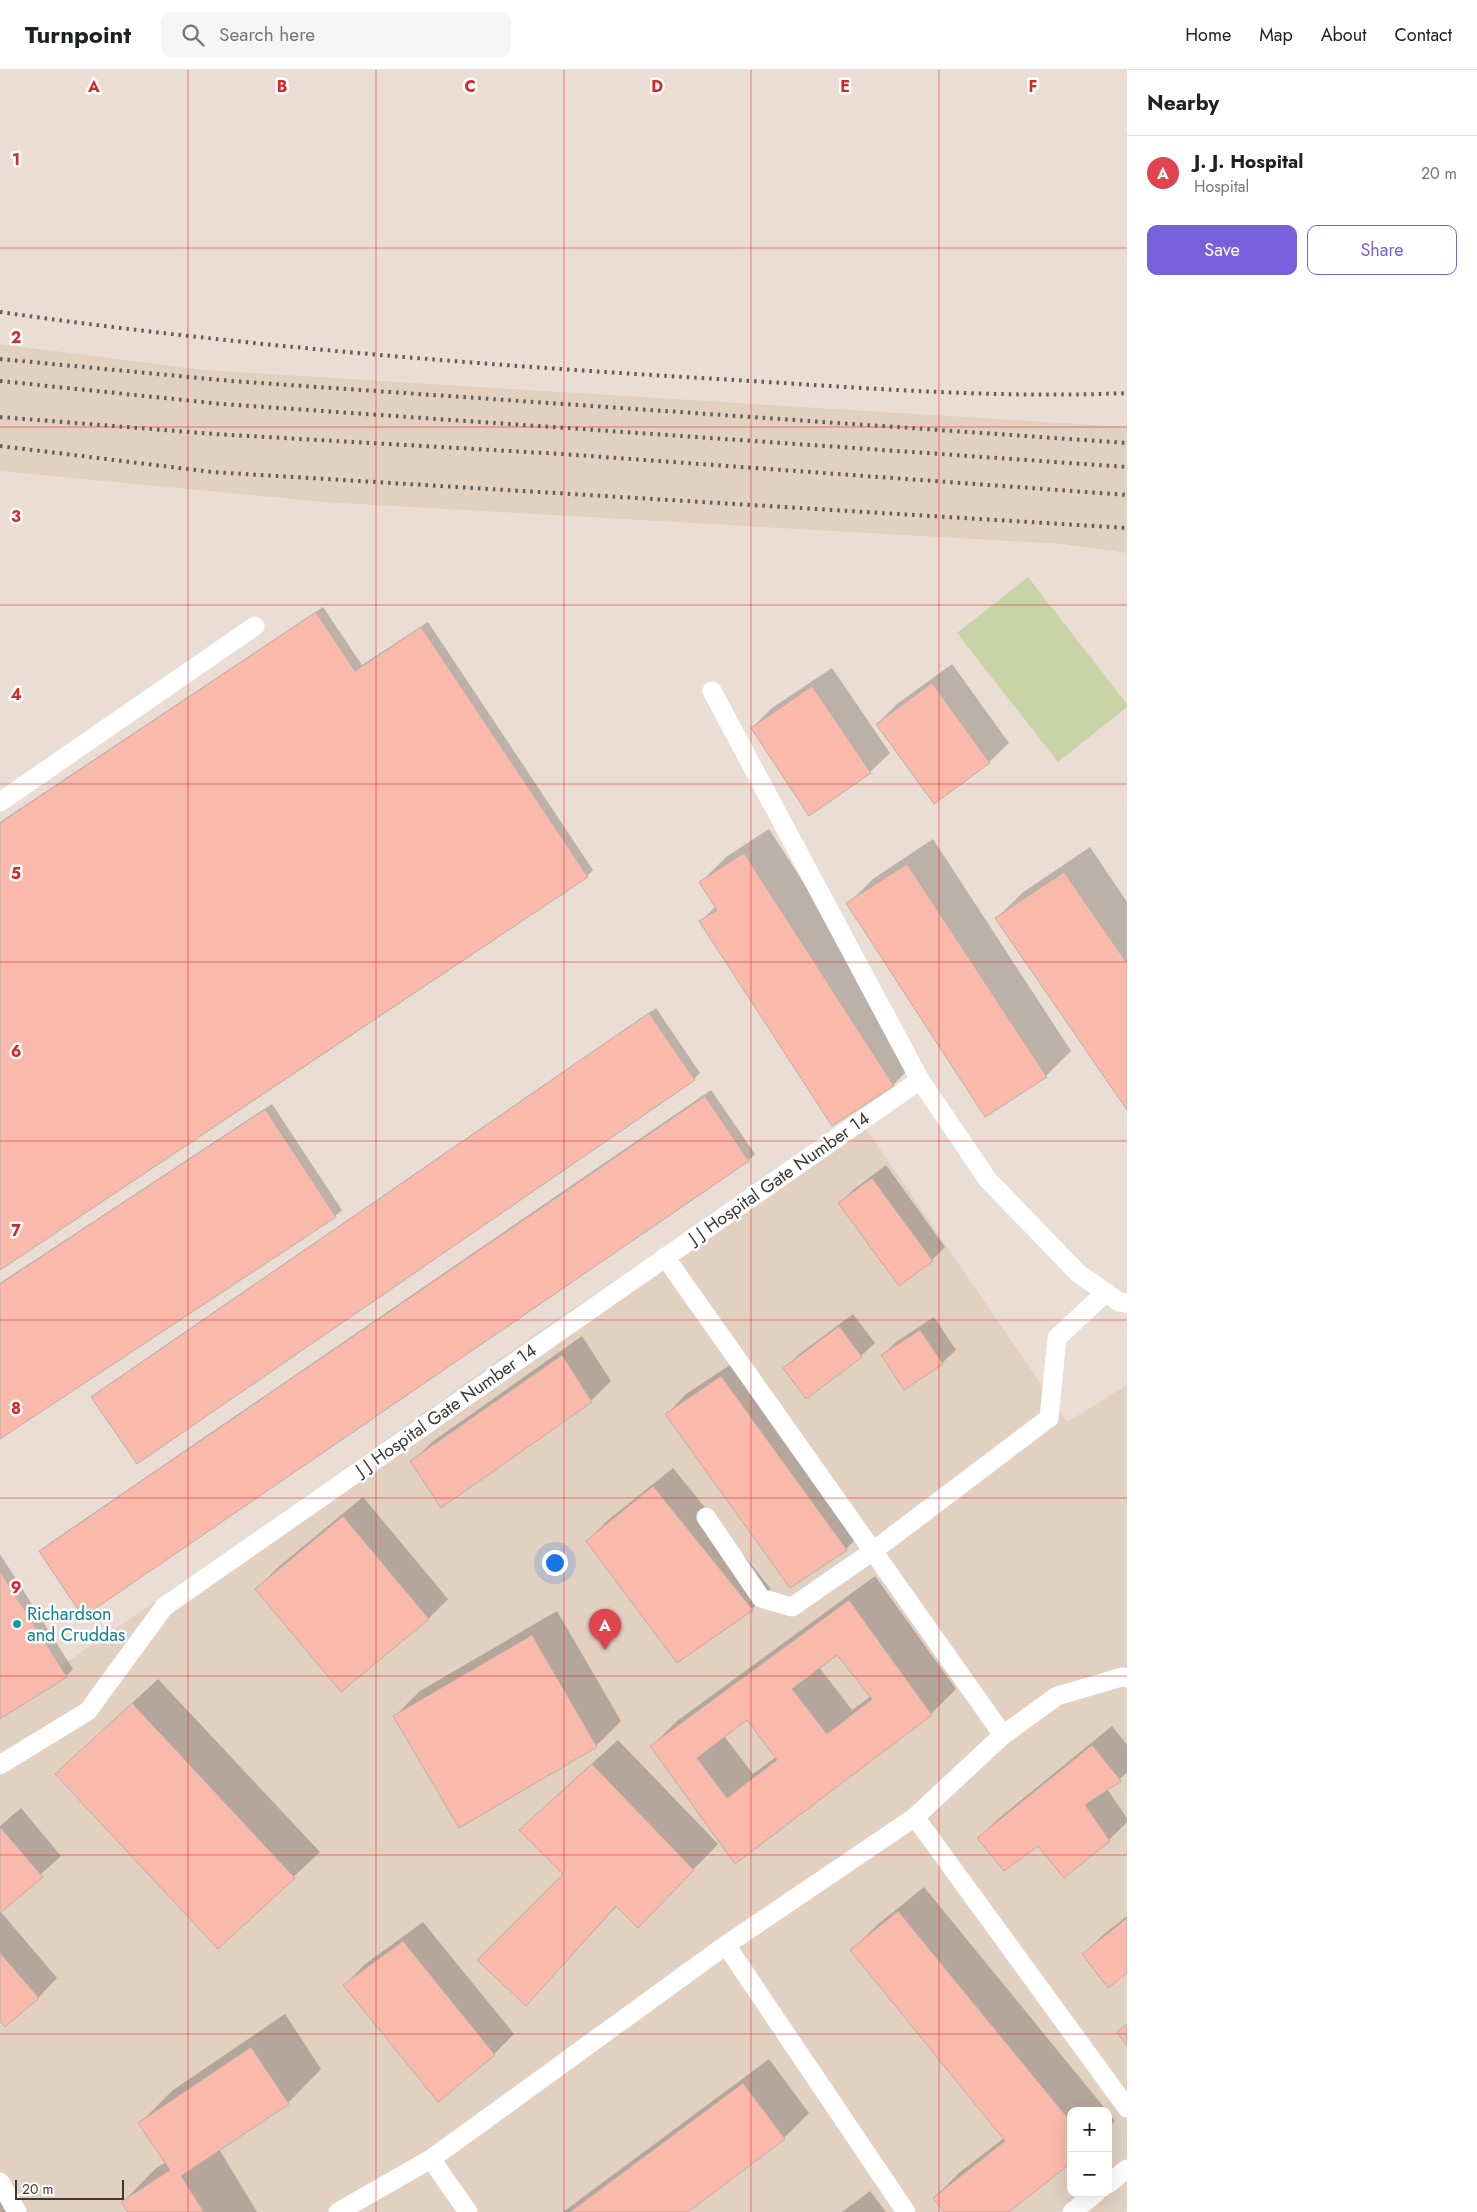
<!DOCTYPE html>
<meta charset="utf-8">
<style>
:root{--surface:#fff;--page:#f6f6f6;--text:#202124;--muted:#757577;--line:#e0e0e0;--accent:#7660db}
body{margin:0;font-family:Jost,sans-serif;background:var(--page);color:var(--text)}
.controls{position:absolute;right:15px;bottom:15px;display:grid;overflow:hidden;border-radius:10px;box-shadow:0 5px 20px #0002}
.controls button{width:45px;height:45px;display:grid;place-items:center;padding:0;border:0;border-bottom:1px solid var(--line);background:var(--surface);color:var(--text);font:25px sans-serif}
.scale{position:absolute;left:15px;bottom:12px;width:109px;box-sizing:border-box;padding-left:5px;border:2px solid #3d3834;border-top:0;font-size:14px;line-height:18px;white-space:nowrap;color:#3d3834;-webkit-text-stroke:4px #fff;paint-order:stroke}
.you{position:absolute;left:554px;top:1492px;width:18px;height:18px;margin:-12px;border:4px solid #fff;border-radius:50%;background:#1a73e8;box-shadow:0 0 0 8px #1a73e833}
.badge{display:grid;place-items:center;width:32px;height:32px;border-radius:50%;background:var(--accent);color:#fff;font-size:16px;font-weight:700}
.pin{position:absolute;translate:-50% -41px;filter:drop-shadow(0 1px 2px #0008)}
.pin::after{content:'';position:absolute;top:26px;width:18px;height:15px;background:inherit;clip-path:polygon(0 0,100% 0,50% 100%)}
.list{margin:0;padding:0;list-style:none}
h2{display:flex;justify-content:space-between;align-items:center;height:65px;margin:0;padding:0 20px;font-size:21px}
h2 small{font-size:16px;font-weight:400;color:var(--muted)}
.list li{display:grid;grid-template-columns:32px 1fr auto;gap:15px;align-items:center;box-sizing:border-box;height:75px;padding:0 20px;border-top:1px solid var(--line)}
.list b{display:block;font-size:19px;white-space:nowrap}
.list p{margin:0;font-size:16px;white-space:nowrap;color:var(--muted)}
.list em{font-size:16px;font-style:normal;color:var(--muted)}
.actions{display:flex;gap:10px;padding:15px 20px}
.actions a{flex:1;padding:11px 0;border:1px solid var(--accent);border-radius:10px;text-align:center;font-size:18px;color:var(--accent)}
.actions .main{background:var(--accent);color:#fff}
.icon{flex:none;width:28px;height:28px;fill:none;stroke:currentColor;stroke-width:2;stroke-linecap:round;stroke-linejoin:round}
.map{position:relative;flex:none;width:1127px;height:2142px;overflow:hidden}
header{display:flex;align-items:center;gap:30px;box-sizing:border-box;height:70px;padding:0 25px;background:var(--surface);border-bottom:1px solid var(--line)}
header strong{font-size:24px}
nav{display:flex;gap:28px;margin-inline-start:auto;font-size:18px}
.search{width:350px;height:45px;background:var(--page);display:flex;align-items:center;gap:12px;box-sizing:border-box;padding:0 18px;border-radius:10px;color:var(--muted);font-size:19px}
main{display:flex}
aside{flex:1;background:var(--surface)}
.map>svg:first-child{display:block}
.built{fill:#e2d0c1;fill-rule:evenodd}
.green{fill:#c8d3a7}
.shadow{fill:#0003;fill-rule:evenodd}
.building{fill:#f9baab;stroke:#bcada9;fill-rule:evenodd}
.lines{fill:none;stroke-linecap:round;stroke-linejoin:round}
.service{stroke:#fff;stroke-width:19}
.rail{stroke:#635d57;stroke-width:4;stroke-dasharray:2.5 5;stroke-linecap:butt}
.grid{fill:none;stroke:#d62828;stroke-width:1;stroke-opacity:0.55}
.culture-dot{fill:#0f9aa8;stroke:#fff;stroke-width:2}
.labels{text-anchor:middle;stroke-width:5;stroke-linejoin:round;paint-order:stroke}
.street-label{font-size:18px;fill:#3d3834;stroke:#fff}
.culture-label{font-size:18px;fill:#0d838f;stroke:#fff;text-anchor:start}
.grid-label{font-size:16px;text-anchor:middle;font-weight:bold;fill:#d62828;stroke:#fff;stroke-width:5;stroke-linejoin:round;paint-order:stroke}
</style>
<header>
<strong>Turnpoint</strong>
<div class="search"><svg class="icon" aria-label="search" viewBox="0 0 24 24"><circle cx="10" cy="10" r="6"/><path d="M15 15l6 6"/></svg>Search here</div>
<nav><a>Home</a><a>Map</a><a>About</a><a>Contact</a></nav>
</header>
<main>
<div class="map">
<svg width="1127" height="2142" viewBox="0 0 1127 2142">
<rect width="100%" height="100%" fill="#eaded4"/>
<!-- built -->
<g class="built">
<polygon points="0,274 204,300 1127,357 1127,483 1063,474 324,432 0,401"/>
<path d="M858,1047L1067,1352L1127,1315V2142H0V1637L168,1523L544,1258ZM1071,2041H1108V2123H1071Z"/>
</g>
<!-- green -->
<polygon class="green" points="1028,507 1127,634 1127,637 1058,692 957,563"/>
<!-- shadow -->
<g class="shadow">
<polygon points="323,537 362,595 428,552 593,800 587,806 0,1199 0,752"/>
<polygon points="952,594 1009,673 989,692 877,654 897,634"/>
<polygon points="832,598 890,683 870,702 752,658 772,638"/>
<polygon points="769,759 918,990 893,1015 701,851 716,836 701,812 726,787"/>
<polygon points="933,769 1071,981 1046,1006 848,834 873,809"/>
<polygon points="1090,777 1127,832 1127,1038 997,848 1022,823"/>
<polygon points="656,938 700,1003 694,1009 93,1327 99,1321"/>
<polygon points="711,1020 755,1084 749,1090 83,1545 40,1482 47,1475"/>
<polygon points="272,1034 342,1140 335,1146 0,1368 0,1213"/>
<polygon points="886,1095 945,1177 932,1190 840,1133 853,1120"/>
<polygon points="853,1244 875,1273 861,1286 785,1298 798,1285"/>
<polygon points="934,1247 956,1280 942,1293 882,1286 896,1272"/>
<polygon points="582,1266 611,1311 591,1331 412,1392 432,1372"/>
<polygon points="742,1287 866,1459 846,1479 667,1344 686,1324"/>
<polygon points="673,1398 771,1519 752,1539 587,1471 607,1451"/>
<polygon points="363,1427 448,1529 428,1549 257,1519 276,1499"/>
<polygon points="0,1484 73,1599 66,1606 0,1648"/>
<path d="M875,1506L956,1619L931,1644L735,1792L652,1676L677,1651ZM837,1583L871,1626L852,1640L819,1597ZM747,1648L776,1687L753,1704L724,1666Z"/>
<polygon points="557,1541 621,1651 596,1676 459,1756 395,1646 420,1621"/>
<polygon points="158,1609 320,1782 218,1878 56,1704"/>
<polygon points="1112,1656 1127,1675 1127,1703 1107,1719 1127,1748 1127,1752 1109,1770 979,1768 998,1749"/>
<polygon points="618,1670 718,1774 663,1831 617,1836 526,1934 564,1804 546,1735"/>
<polygon points="21,1738 61,1786 0,1841 57,1908 38,1928 0,1949 0,1756"/>
<polygon points="924,1817 1107,2041 1071,2041 1071,2091 1007,2142 945,2142 934,2128 959,2103 1004,2068 852,1880 877,1855"/>
<polygon points="1127,1846 1127,1901 1084,1884 1104,1864"/>
<polygon points="423,1852 514,1964 494,1984 438,2030 345,1915 364,1895"/>
<polygon points="285,1944 321,1999 288,2033 219,2079 257,2142 130,2142 123,2132 156,2098 166,2092 140,2053 173,2020"/>
<polygon points="769,1989 809,2043 784,2068 686,2142 563,2142"/>
<polygon points="1108,2042 1115,2051 1108,2058"/>
<polygon points="0,2119 22,2142 0,2142"/>
<polygon points="870,2121 886,2142 842,2142"/>
</g>
<!-- building -->
<g class="building">
<polygon points="316,542 355,601 421,557 588,807 0,1200 0,753"/>
<polygon points="932,613 990,693 934,734 876,654"/>
<polygon points="812,616 871,703 809,746 751,658"/>
<polygon points="744,783 894,1016 832,1056 699,851 717,840 699,812"/>
<polygon points="907,794 1047,1007 985,1047 846,833"/>
<polygon points="1064,802 1127,893 1127,1040 995,848"/>
<polygon points="649,943 695,1010 137,1394 91,1327"/>
<polygon points="705,1026 749,1091 83,1547 39,1481"/>
<polygon points="265,1039 336,1147 0,1369 0,1214"/>
<polygon points="872,1108 933,1191 899,1216 838,1133"/>
<polygon points="839,1256 862,1287 806,1329 783,1298"/>
<polygon points="920,1260 943,1294 904,1320 881,1285"/>
<polygon points="562,1285 592,1332 441,1438 410,1391"/>
<polygon points="721,1306 847,1480 790,1518 665,1344"/>
<polygon points="653,1416 753,1540 677,1593 586,1471"/>
<polygon points="343,1446 429,1549 341,1622 255,1519"/>
<polygon points="0,1501 67,1607 0,1649"/>
<path d="M849,1530L932,1645L735,1794L650,1676ZM837,1585L872,1629L827,1664L792,1619ZM747,1650L777,1690L727,1728L697,1688Z"/>
<polygon points="532,1565 597,1677 459,1758 393,1646"/>
<polygon points="132,1633 295,1808 218,1879 55,1704"/>
<polygon points="1092,1675 1121,1711 1085,1735 1110,1771 1064,1808 1038,1776 1004,1801 977,1768"/>
<polygon points="592,1694 694,1800 638,1858 616,1836 526,1936 477,1890 563,1804 519,1760"/>
<polygon points="0,1757 43,1807 0,1843"/>
<polygon points="898,1841 1071,2052 1071,2093 1009,2142 944,2142 933,2128 1005,2071 850,1880"/>
<polygon points="1127,1848 1127,1903 1108,1918 1082,1884"/>
<polygon points="403,1871 495,1985 438,2032 343,1915"/>
<polygon points="0,1883 39,1928 5,1957 0,1951"/>
<polygon points="1127,1954 1127,1976 1117,1962"/>
<polygon points="251,1977 289,2034 181,2106 204,2142 128,2142 121,2132 170,2100 138,2053"/>
<polygon points="743,2013 785,2069 688,2142 570,2142"/>
</g>
<g class="lines">
<!-- service -->
<g class="service">
<polyline points="712,621 920,1010 988,1110 1078,1203 1119,1232 1127,1233"/>
<polyline points="0,732 255,556"/>
<polyline points="665,1187 1003,1665"/>
<polyline points="706,1447 761,1528 792,1537 873,1481 1049,1348 1057,1268 1106,1222"/>
<polyline points="0,1695 88,1641 164,1537 920,1010"/>
<polyline points="915,1747 1127,2038"/>
<polyline points="726,1875 906,2142"/>
<polyline points="431,2089 468,2142"/>
<polyline points="0,2112 17,2142"/>
<polyline points="1108,2114 1127,2099"/>
<polyline points="338,2142 431,2089 726,1875 915,1747 1003,1665 1057,1626 1122,1607 1127,1608"/>
<polyline points="1072,2142 1096,2123"/>
</g>
<!-- rail -->
<g class="rail">
<path d="M0,242C238,276 478,295 718,309C854,317 991,329 1127,323"/>
<polyline points="0,289 231,311 1127,373"/>
<polyline points="0,311 222,334 1127,397"/>
<polyline points="0,347 214,364 562,384 1127,425"/>
<polyline points="0,376 212,402 1127,458"/>
</g>
</g>
<!-- grid -->
<path class="grid" d="M188,0V2142M376,0V2142M564,0V2142M751,0V2142M939,0V2142M0,178H1127M0,357H1127M0,535H1127M0,714H1127M0,892H1127M0,1071H1127M0,1250H1127M0,1428H1127M0,1606H1127M0,1785H1127M0,1964H1127"/>
<!-- markers -->
<circle class="culture-dot" cx="17" cy="1554" r="5"/>
<g class="labels">
<!-- street labels -->
<g class="street-label">
<text transform="translate(779 1108) rotate(-35)" y="6">J J Hospital Gate Number 14</text>
<text transform="translate(446 1340) rotate(-35)" y="6">J J Hospital Gate Number 14</text>
</g>
<!-- culture labels -->
<g class="culture-label">
<text x="27" y="1550">Richardson<tspan x="27" dy="21">and Cruddas</tspan></text>
</g>
</g>
<g class="grid-label">
<text x="94" y="22">A</text>
<text x="282" y="22">B</text>
<text x="470" y="22">C</text>
<text x="657" y="22">D</text>
<text x="845" y="22">E</text>
<text x="1033" y="22">F</text>
<text x="16" y="95">1</text>
<text x="16" y="273">2</text>
<text x="16" y="452">3</text>
<text x="16" y="630">4</text>
<text x="16" y="809">5</text>
<text x="16" y="987">6</text>
<text x="16" y="1166">7</text>
<text x="16" y="1344">8</text>
<text x="16" y="1523">9</text>
</g>
</svg>
<div class="controls">
<button>+</button>
<button>−</button>
</div>
<div class="scale">20 m</div>
<div class="you"></div>
<div class="pin badge" style="left:605px;top:1580px;background:#e0444e">A</div>
</div>
<aside>
<h2>Nearby<small></small></h2>
<ul class="list">
<li><span class="badge" style="background:#e0444e">A</span><div><b>J. J. Hospital</b><p>Hospital</p></div><em>20 m</em></li>
</ul>
<div class="actions"><a class="main">Save</a><a>Share</a></div>
</aside>
</main>
